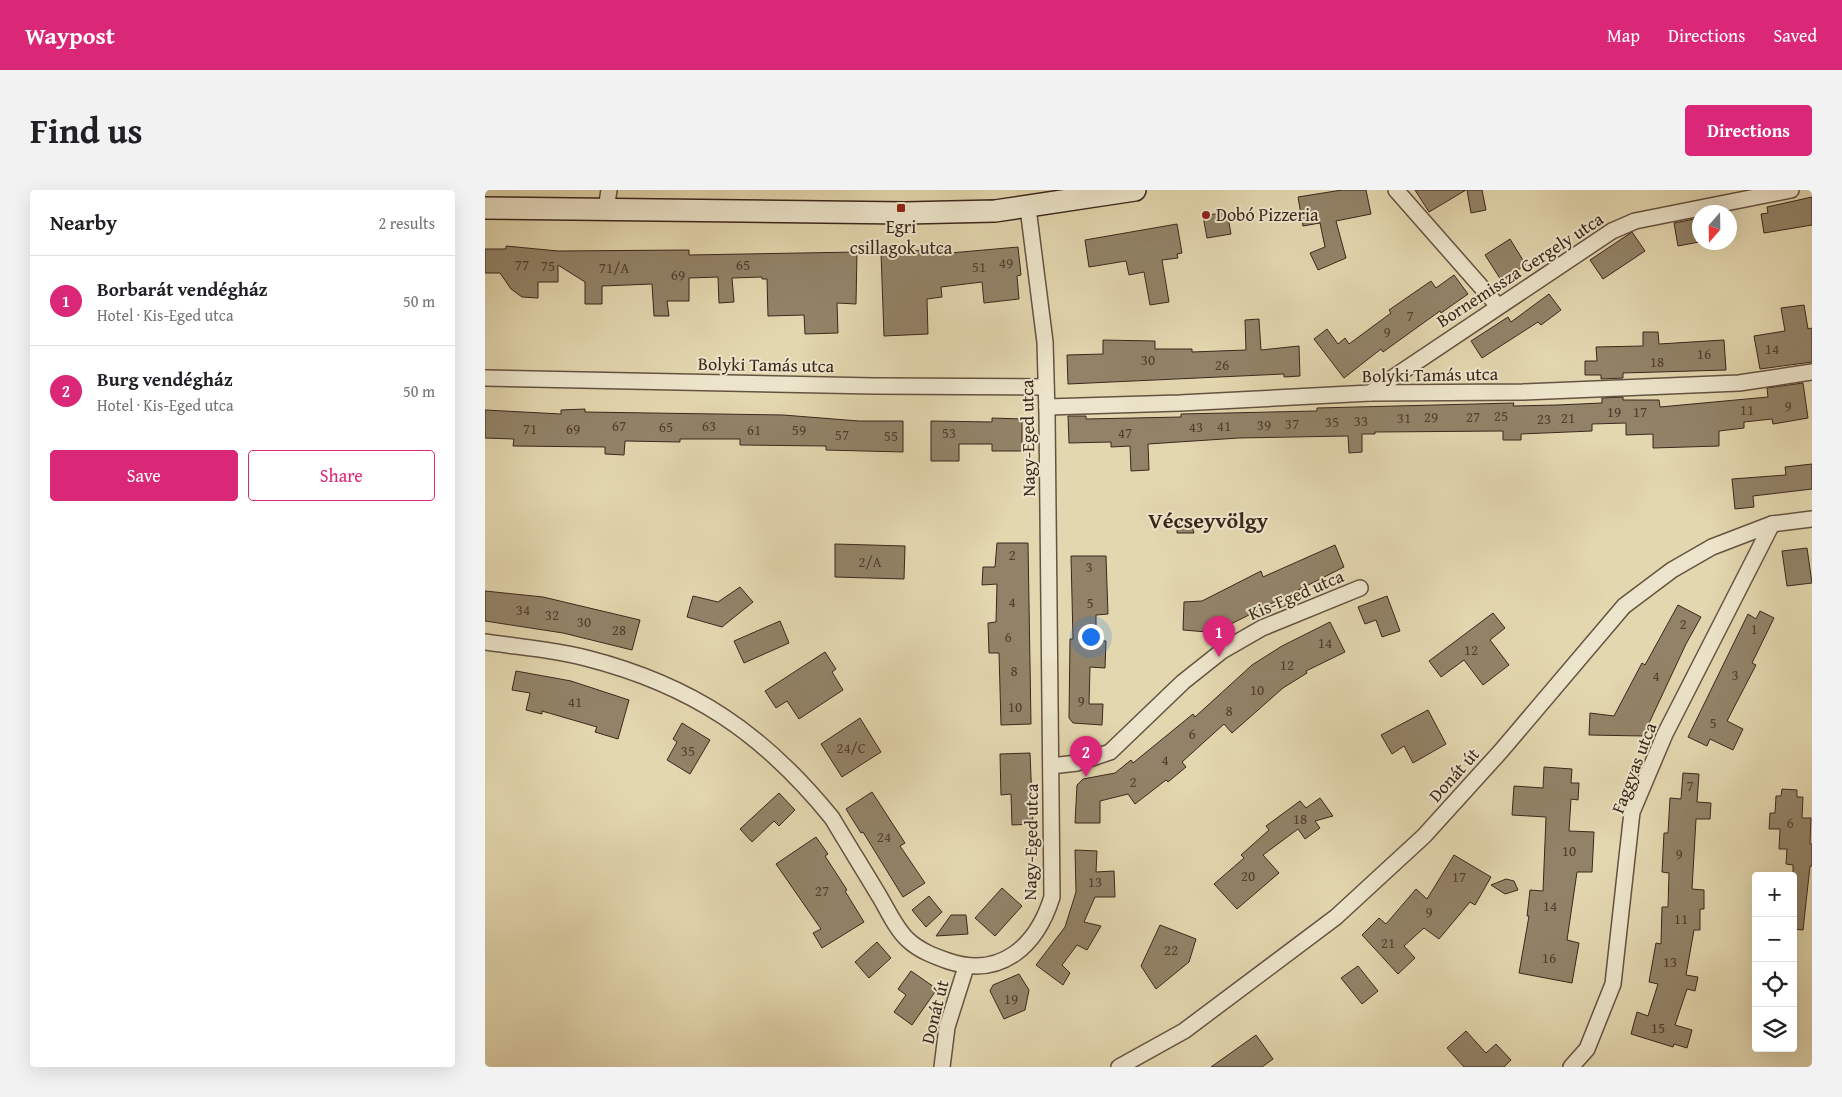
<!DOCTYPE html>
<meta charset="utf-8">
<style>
:root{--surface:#fff;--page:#f2f2f2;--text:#202124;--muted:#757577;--line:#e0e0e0;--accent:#db2777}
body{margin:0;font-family:"Gentium Book Plus",serif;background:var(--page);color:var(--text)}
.controls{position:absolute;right:15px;bottom:15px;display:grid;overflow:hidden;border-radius:5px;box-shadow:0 5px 20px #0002}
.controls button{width:45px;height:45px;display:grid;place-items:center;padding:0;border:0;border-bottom:1px solid var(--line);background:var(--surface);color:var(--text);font:25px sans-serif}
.compass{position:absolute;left:1207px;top:15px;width:45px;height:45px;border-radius:50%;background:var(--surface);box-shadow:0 5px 20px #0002;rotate:200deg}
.you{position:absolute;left:605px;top:446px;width:18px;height:18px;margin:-12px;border:4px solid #fff;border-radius:50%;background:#1a73e8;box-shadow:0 0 0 8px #1a73e833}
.badge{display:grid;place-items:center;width:32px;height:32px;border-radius:50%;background:var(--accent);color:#fff;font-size:16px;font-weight:700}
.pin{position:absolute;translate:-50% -41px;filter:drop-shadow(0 1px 2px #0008)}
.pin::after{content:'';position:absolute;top:26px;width:18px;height:15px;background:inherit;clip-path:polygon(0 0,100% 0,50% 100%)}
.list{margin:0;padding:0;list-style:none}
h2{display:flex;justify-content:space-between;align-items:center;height:65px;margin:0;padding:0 20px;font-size:21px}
h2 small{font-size:16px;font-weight:400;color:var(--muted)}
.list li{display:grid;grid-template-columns:32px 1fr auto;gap:15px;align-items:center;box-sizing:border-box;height:90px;padding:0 20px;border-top:1px solid var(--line)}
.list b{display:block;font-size:19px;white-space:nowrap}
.list p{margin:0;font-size:16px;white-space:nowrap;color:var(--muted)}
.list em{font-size:16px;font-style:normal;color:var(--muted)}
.actions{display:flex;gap:10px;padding:15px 20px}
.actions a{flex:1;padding:11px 0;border:1px solid var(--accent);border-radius:5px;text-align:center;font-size:18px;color:var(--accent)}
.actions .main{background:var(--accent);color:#fff}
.icon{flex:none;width:28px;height:28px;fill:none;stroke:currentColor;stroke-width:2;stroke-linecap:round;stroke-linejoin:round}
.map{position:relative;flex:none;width:1327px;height:877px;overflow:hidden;border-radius:5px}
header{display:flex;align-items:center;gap:30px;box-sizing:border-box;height:70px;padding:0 25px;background:var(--accent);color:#fff}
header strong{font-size:24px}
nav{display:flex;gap:28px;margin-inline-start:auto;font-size:18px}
.intro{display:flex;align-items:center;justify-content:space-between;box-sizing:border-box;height:120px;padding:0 30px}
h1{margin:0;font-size:35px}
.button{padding:12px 22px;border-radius:5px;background:var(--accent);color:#fff;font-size:18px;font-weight:700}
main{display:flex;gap:30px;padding:0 30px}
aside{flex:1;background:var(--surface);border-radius:5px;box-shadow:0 5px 20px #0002}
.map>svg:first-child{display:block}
.building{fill:#928368;stroke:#3b271c}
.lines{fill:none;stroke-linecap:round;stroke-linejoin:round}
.minor-casing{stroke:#655341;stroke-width:18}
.secondary-casing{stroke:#3b271c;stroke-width:24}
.minor{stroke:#ede5cb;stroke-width:15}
.secondary{stroke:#ede5cb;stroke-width:21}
.poi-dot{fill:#8f2418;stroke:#ede5cb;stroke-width:2}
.labels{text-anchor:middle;stroke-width:4;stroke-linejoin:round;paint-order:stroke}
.number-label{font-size:15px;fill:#513e2f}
.poi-label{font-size:18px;fill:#3b271c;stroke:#ede5cb;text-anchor:start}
.street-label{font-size:18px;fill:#3b271c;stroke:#ede5cb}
.district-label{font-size:22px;font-weight:bold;fill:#3b271c;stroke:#ede5cb}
</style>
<header>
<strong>Waypost</strong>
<nav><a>Map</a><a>Directions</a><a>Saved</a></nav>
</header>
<div class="intro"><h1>Find us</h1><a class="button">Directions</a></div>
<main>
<aside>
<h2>Nearby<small>2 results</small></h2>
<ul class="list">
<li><span class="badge">1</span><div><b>Borbarát vendégház</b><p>Hotel · Kis-Eged utca</p></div><em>50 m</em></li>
<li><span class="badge">2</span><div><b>Burg vendégház</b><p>Hotel · Kis-Eged utca</p></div><em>50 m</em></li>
</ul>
<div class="actions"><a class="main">Save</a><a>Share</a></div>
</aside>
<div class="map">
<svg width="1327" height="877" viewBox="0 0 1327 877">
<rect width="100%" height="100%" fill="#e3d7af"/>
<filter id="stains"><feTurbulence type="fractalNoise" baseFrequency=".004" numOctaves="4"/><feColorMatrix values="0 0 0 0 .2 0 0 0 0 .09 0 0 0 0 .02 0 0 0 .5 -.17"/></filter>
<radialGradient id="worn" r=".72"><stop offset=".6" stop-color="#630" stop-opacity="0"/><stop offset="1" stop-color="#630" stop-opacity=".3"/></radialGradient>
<!-- building -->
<g class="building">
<polygon points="857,0 881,0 886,24 851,31 861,68 833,80 825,63 840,57 835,33 818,36 813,7"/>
<polygon points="930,0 981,0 944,22"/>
<polygon points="982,0 997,0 1001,20 986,23"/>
<polygon points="1327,7 1327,35 1279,43 1276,24 1283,23 1282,17"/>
<polygon points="742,22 746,44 722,48 718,26"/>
<polygon points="1214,28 1214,52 1193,56 1189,33"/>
<polygon points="692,34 697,63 692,64 693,68 677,70 684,112 665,115 659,82 644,85 641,71 604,77 600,50"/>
<polygon points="1147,42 1160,61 1118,89 1105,70"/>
<polygon points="1025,49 1041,75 1016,90 1000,65"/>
<polygon points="21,56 73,61 204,60 204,65 372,62 371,114 352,113 353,143 320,144 319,125 283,126 282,89 277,89 277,87 247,88 249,112 234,113 233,87 204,88 204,111 182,111 184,126 169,126 167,94 117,96 117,114 100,114 100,92 73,75 73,92 53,92 53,108 37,107 26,99 15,83 0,83 0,59 21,59"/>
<polygon points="533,57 536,85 532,86 534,109 499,113 497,92 456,97 457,107 442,109 443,144 399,146 396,63 444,60 465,60 465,63"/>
<polygon points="969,85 983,104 956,123 955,121 898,162 896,159 859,188 829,149 842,139 853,154 860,148 864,154 906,123 904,120 946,91 951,98"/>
<polygon points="1064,104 1076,120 1056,135 1053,132 997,168 986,151 1023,127 1026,132"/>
<polygon points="1319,115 1323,139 1327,138 1327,172 1275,179 1269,146 1300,141 1296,118"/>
<polygon points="774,129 776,160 814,156 815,186 799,187 799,184 583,194 582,165 618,164 618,150 670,151 670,159 707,159 707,162 761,160 760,130"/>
<polygon points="1158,142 1173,142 1174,154 1239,150 1241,180 1138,183 1138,188 1116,189 1116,185 1100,185 1100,171 1112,171 1111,157 1158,156"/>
<polygon points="1318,193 1323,228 1288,234 1287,229 1259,232 1259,238 1234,241 1234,256 1168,258 1168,244 1141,245 1141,233 1107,234 1107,241 1036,244 1036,250 1018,250 1018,241 890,242 890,244 877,244 877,262 864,263 863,246 754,248 663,254 664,280 646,281 645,256 626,257 626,252 584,253 583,226 601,226 601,229 696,227 696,224 832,221 832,218 1029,213 1028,216 1072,215 1117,213 1117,208 1138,207 1138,210 1174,210 1175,217 1283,207 1282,198"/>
<polygon points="100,219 100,222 298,225 374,231 418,231 418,262 341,260 341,256 255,255 255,249 195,249 195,252 140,251 139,265 120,264 120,257 28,256 29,249 0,248 0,220 76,224 76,220"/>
<polygon points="507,228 537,229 537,261 507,261 507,254 474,254 474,271 446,271 446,231 507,232"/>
<polygon points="1327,274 1327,299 1268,306 1269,317 1250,319 1247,289 1301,285 1300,277"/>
<polygon points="693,329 705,330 709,343 692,343"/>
<polygon points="512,353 543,353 546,534 516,535 514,463 504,463 503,433 511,432 512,394 497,395 498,377 510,377"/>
<polygon points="350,354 420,356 419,389 350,387"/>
<polygon points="850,355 859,377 746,434 722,442 698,440 699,412 717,411 776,381 778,387"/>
<polygon points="1322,358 1327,393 1302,396 1297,361"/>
<polygon points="586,366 621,366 623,424 611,425 611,450 621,451 620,478 605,477 604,514 618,514 617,535 588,533 584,528 585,449 588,449"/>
<polygon points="255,397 268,412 237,437 202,427 208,406 233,412"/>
<polygon points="0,401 58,407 155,430 147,460 78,443 0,431"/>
<polygon points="902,406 915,441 897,447 891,430 880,434 873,417"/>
<polygon points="1193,415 1216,427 1201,454 1158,546 1104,545 1105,523 1129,526 1157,473 1160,475"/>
<polygon points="1275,421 1289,428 1267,473 1271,475 1242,531 1258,539 1248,560 1225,549 1222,556 1203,547 1263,424 1271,429"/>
<polygon points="1008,423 1020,438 1005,450 1024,475 998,495 979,470 956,487 944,471"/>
<polygon points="295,431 304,453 259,473 249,451"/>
<polygon points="845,432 860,462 821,481 822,483 798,498 747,543 739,534 697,572 701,577 683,592 681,590 650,614 643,604 615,611 615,633 590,633 592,595 598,589 630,583 646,570 648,573 708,524 710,527 767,475 797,456"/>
<polygon points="340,462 351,479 347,482 358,500 314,529 302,511 291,518 280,501"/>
<polygon points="31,481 86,491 144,510 133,549 110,542 112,537 57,521 57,524 41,520 45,503 27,500"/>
<polygon points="943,520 961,554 928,573 919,556 907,564 896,545"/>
<polygon points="375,528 396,562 357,587 336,554"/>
<polygon points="197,533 225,550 205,584 182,570 192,552 188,549"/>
<polygon points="545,563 548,634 527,635 526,604 516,605 515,564"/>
<polygon points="1059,577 1087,579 1086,593 1094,593 1093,610 1086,609 1084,641 1109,642 1107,682 1092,682 1082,750 1094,753 1087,793 1034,783 1044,726 1042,726 1045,700 1058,701 1061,627 1027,625 1029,596 1058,598"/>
<polygon points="1198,583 1214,584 1212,612 1226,613 1225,629 1211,629 1207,699 1219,700 1219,719 1215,719 1215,740 1209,740 1201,785 1213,787 1210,801 1202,799 1190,835 1207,840 1202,858 1189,854 1188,857 1146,844 1152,822 1163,826 1173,794 1164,792 1171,753 1176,754 1177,717 1183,717 1184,683 1177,682 1179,643 1183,643 1185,608 1196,609"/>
<polygon points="1297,599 1312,600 1312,607 1318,607 1317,628 1326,628 1325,654 1327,654 1327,676 1325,676 1318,740 1308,739 1308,675 1301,674 1302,659 1294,659 1295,639 1284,639 1285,623 1290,623 1291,606 1296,606"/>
<polygon points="387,602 420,653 415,656 440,693 418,707 378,642 376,643 361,619"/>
<polygon points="294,603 310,620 294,636 289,631 267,652 255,639"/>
<polygon points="835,608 848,626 830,631 835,638 820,649 813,639 778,665 794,683 752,719 729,694 759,668 756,665 784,640 781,636 815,611 821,618"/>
<polygon points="331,647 343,664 340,666 362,700 360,701 379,732 337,758 328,743 336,739 291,674"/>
<polygon points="590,660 612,661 611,682 629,681 630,707 610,707 599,732 616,736 602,760 592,755 577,775 585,783 578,795 551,775 580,737 591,702"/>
<polygon points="969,665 1006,687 990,715 985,712 954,749 939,738 919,756 930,768 913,784 877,745 894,728 901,734 931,699 942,709"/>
<polygon points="1021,689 1029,691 1033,700 1020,704 1006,695"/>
<polygon points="517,698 537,716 510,746 490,728"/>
<polygon points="444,706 457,722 441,737 427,720"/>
<polygon points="466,725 481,725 483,744 451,746"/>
<polygon points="675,735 711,749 704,772 671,799 656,776"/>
<polygon points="392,752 406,768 384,788 370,772"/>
<polygon points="873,776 893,801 877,814 856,788"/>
<polygon points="426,781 452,799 427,835 409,822 421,805 413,799"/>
<polygon points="534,784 544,800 540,820 519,829 505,801 508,795"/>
<polygon points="981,841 1001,863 1011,854 1026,870 1019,877 979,877 962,858"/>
<polygon points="771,845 788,869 777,877 726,877"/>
</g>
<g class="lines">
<!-- minor casing -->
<g class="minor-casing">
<g id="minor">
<polyline points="911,0 1013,116"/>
<polyline points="121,19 124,0"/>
<polyline points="0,188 389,196 561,197"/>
<polyline points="885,203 1127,41 1150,31 1306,0"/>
<polyline points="562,217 695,213 885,203 1038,202 1254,193 1327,182"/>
<path d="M0,452C33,457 68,459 101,468C207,495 278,543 347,628C363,655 380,682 396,709C404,723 412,740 423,750C435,761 449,766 463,771C517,789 552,755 567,707L562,224L560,152L543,18"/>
<polyline points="566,576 592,573 625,562 698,492 737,461 777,438 875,398"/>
<polyline points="457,877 462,837 481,777"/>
<polyline points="634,877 699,841 851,727 939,646 1016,561 1139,416 1187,380 1227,357 1287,334 1327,329"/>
<polyline points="1086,877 1102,859 1128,794 1147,622 1180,544 1287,334"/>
</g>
</g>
<!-- secondary casing -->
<g class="secondary-casing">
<polyline id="secondary" points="0,18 420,23 510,21 650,0"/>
</g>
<!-- minor -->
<use href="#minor" class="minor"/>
<!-- secondary -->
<use href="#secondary" class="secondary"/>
</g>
<!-- markers -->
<g class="poi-dot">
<rect x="411" y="13" width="10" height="10" rx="2.5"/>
<circle cx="721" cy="25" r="5"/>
</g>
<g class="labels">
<!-- number labels -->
<g class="number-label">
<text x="521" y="78">49</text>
<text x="37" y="80">77</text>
<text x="258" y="80">65</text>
<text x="63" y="81">75</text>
<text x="494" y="82">51</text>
<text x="129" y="83">71/A</text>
<text x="193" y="90">69</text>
<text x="925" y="131">7</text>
<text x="902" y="147">9</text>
<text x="1287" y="164">14</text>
<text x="1219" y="169">16</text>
<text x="663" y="175">30</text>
<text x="1172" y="177">18</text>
<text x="737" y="180">26</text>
<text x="1303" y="221">9</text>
<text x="1262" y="225">11</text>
<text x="1129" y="227">19</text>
<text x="1155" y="227">17</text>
<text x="1016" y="231">25</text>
<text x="946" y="232">29</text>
<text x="988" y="232">27</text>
<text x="919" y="233">31</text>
<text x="1083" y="233">21</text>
<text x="1059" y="234">23</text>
<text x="876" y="236">33</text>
<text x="847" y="237">35</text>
<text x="807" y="239">37</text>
<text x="779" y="240">39</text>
<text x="134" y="241">67</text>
<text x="224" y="241">63</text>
<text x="739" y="241">41</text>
<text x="181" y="242">65</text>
<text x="711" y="242">43</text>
<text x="45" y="244">71</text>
<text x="88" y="244">69</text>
<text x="269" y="245">61</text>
<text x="314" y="245">59</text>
<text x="464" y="248">53</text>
<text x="640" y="248">47</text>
<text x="357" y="250">57</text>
<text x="406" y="251">55</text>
<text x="527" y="370">2</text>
<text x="385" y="377">2/A</text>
<text x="604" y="382">3</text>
<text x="527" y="417">4</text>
<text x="605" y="418">5</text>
<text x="38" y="425">34</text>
<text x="67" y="430">32</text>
<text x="99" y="437">30</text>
<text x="1198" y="439">2</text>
<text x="1269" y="444">1</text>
<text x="134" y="445">28</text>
<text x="523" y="452">6</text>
<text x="840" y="458">14</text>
<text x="986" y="465">12</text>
<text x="802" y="480">12</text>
<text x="529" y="486">8</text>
<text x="1250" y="490">3</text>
<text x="1171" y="491">4</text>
<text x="772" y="505">10</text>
<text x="596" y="516">9</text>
<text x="90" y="517">41</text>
<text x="530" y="522">10</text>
<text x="744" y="526">8</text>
<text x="1228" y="538">5</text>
<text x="707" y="549">6</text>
<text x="366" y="563">24/C</text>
<text x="203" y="566">35</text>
<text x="680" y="575">4</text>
<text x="648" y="597">2</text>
<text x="1205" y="601">7</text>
<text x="815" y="634">18</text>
<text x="1305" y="638">6</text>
<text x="399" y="652">24</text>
<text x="1084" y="666">10</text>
<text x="1194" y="669">9</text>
<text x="763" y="691">20</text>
<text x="974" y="692">17</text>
<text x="610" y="697">13</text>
<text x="337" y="706">27</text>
<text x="1065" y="721">14</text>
<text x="944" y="727">9</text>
<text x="1196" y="734">11</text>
<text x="903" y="758">21</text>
<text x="686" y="765">22</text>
<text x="1064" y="773">16</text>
<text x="1185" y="777">13</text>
<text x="526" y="814">19</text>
<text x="1173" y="843">15</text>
</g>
<!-- poi labels -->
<g class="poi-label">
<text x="731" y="31">Dobó Pizzeria</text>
<text x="416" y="43" text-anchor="middle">Egri<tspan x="416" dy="21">csillagok utca</tspan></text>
</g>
<!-- street labels -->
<g class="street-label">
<text transform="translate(1035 80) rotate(-33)" y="6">Bornemissza Gergely utca</text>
<text transform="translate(281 175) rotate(1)" y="6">Bolyki Tamás utca</text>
<text transform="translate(945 185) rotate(-1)" y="6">Bolyki Tamás utca</text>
<text transform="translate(543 248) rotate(-91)" y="6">Nagy-Eged utca</text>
<text transform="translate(811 405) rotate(-23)" y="6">Kis-Eged utca</text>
<text transform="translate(1149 578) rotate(-69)" y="6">Faggyas utca</text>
<text transform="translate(969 585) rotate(-48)" y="6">Donát út</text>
<text transform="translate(546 652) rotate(-89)" y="6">Nagy-Eged utca</text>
<text transform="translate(450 822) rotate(-76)" y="6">Donát út</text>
</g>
<!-- district labels -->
<g class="district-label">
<text x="723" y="338">Vécseyvölgy</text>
</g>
</g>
<rect width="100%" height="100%" filter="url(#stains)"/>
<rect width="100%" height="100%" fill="url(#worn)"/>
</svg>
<div class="controls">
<button>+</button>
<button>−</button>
<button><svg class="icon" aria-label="locate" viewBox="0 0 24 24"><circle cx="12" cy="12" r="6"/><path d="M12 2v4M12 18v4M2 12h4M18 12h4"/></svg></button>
<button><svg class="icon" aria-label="layers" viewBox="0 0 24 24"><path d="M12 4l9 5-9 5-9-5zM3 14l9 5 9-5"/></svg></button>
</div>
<svg class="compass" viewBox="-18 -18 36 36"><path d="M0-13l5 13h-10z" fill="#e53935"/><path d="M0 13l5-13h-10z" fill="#757577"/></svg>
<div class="you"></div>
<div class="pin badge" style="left:734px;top:467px">1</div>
<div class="pin badge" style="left:601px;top:587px">2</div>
</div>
</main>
